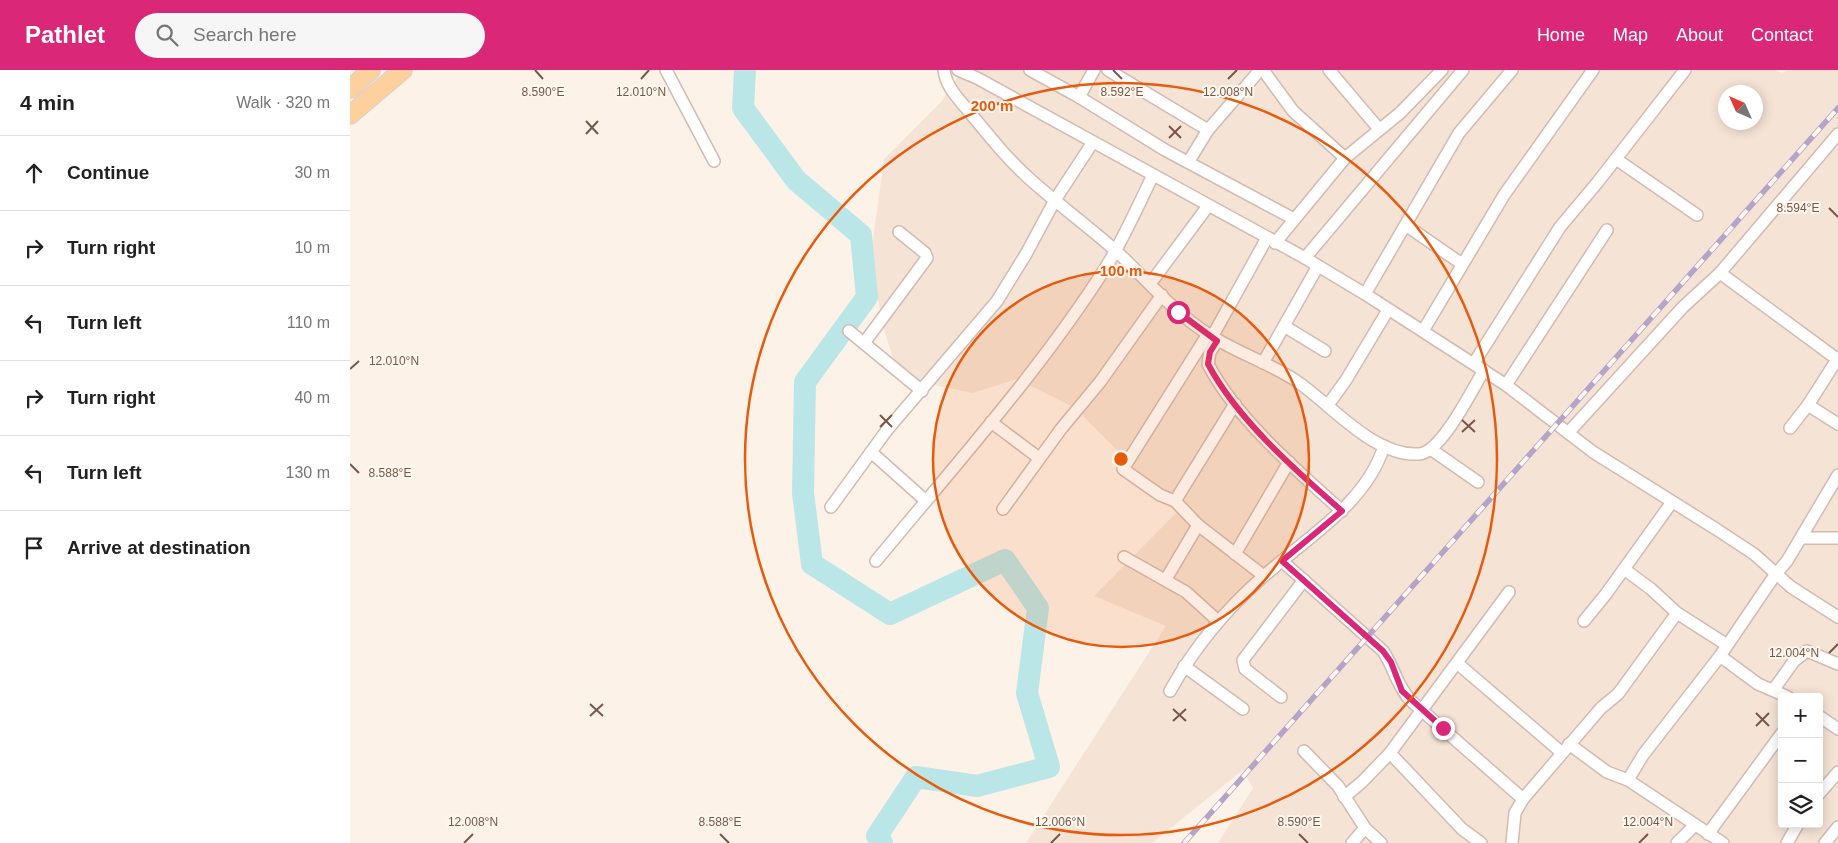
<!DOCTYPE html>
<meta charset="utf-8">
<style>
:root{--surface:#fff;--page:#f6f6f6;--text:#222;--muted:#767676;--line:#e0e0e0;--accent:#db2777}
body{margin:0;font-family:Helvetica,sans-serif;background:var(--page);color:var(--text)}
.controls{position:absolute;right:15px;bottom:15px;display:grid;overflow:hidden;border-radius:5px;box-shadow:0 2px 12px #0003}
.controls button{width:45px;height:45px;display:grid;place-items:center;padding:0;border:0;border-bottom:1px solid var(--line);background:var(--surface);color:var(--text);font:25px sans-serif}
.compass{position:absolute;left:1368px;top:15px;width:45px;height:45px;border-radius:50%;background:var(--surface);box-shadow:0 2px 12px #0003;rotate:315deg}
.stop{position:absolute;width:15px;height:15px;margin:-11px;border:4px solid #db2777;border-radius:50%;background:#fff}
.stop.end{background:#db2777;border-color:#fff;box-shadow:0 1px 5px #0008}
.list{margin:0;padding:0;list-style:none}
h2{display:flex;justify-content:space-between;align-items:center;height:65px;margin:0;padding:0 20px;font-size:21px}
h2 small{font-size:16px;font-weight:400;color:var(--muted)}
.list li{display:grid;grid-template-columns:32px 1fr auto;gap:15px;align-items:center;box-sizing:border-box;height:75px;padding:0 20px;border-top:1px solid var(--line)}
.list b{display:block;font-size:19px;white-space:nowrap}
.list em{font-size:16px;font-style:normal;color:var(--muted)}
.icon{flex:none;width:28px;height:28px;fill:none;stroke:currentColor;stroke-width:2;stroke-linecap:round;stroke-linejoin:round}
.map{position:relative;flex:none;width:1488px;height:773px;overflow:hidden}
header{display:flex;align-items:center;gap:30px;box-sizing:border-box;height:70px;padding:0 25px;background:var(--accent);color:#fff}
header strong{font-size:24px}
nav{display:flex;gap:28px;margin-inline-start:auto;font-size:18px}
.search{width:350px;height:45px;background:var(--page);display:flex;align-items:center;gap:12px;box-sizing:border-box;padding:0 18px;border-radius:28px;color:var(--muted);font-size:19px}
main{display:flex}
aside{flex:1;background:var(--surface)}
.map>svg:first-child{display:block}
.residential{fill:#f5e3d5;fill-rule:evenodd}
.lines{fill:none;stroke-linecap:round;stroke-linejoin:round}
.river{stroke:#bae6e8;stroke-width:22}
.street-casing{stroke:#d2bbaf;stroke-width:14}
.primary-casing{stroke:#d9d0cc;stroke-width:20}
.street{stroke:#fff;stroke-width:11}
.primary{stroke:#fdd09e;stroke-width:18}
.rail-casing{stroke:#b4a4c8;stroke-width:5.5}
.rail{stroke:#fff7ee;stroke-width:4;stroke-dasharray:11;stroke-linecap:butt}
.route{stroke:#db2777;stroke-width:6}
.ticks{fill:none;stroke:#78564a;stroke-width:2}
.ring{fill:none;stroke:#e8590c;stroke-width:2.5}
.ticks-label{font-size:12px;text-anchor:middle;fill:#78564a;stroke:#fff7ee;stroke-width:4;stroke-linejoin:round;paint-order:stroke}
.centre{fill:#e8590c;stroke:#fff7ee;stroke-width:2.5}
.ring-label{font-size:15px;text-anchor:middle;font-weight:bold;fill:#e8590c;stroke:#fff7ee;stroke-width:4;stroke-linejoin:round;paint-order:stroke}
</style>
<header>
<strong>Pathlet</strong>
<div class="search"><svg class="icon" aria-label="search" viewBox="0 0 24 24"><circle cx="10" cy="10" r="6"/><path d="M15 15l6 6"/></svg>Search here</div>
<nav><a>Home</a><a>Map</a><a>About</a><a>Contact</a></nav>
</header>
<main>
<aside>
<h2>4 min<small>Walk · 320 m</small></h2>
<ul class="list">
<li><svg class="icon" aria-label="ahead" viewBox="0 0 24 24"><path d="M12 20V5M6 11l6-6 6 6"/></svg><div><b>Continue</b></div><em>30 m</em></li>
<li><svg class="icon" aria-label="right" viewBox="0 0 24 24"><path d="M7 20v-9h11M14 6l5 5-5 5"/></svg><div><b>Turn right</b></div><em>10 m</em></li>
<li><svg class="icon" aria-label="left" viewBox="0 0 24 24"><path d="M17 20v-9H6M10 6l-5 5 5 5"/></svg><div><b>Turn left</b></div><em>110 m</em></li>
<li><svg class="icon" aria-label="right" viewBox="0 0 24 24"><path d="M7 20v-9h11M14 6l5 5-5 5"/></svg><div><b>Turn right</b></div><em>40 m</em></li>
<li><svg class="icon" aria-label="left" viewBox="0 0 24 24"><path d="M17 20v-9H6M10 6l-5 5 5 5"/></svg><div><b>Turn left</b></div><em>130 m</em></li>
<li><svg class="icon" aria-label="arrive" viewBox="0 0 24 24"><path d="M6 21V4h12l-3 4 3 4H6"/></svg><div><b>Arrive at destination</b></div></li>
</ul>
</aside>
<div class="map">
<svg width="1488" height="773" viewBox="0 0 1488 773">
<rect width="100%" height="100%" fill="#fdf2e7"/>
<!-- residential -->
<path class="residential" d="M612,0H1426L1432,3L1437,0H1488V773H868L903,718L893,700L802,773H676L816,556L744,526L828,441L725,338L667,309L623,323L550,308L535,264L520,191L534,89L592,31ZM1376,22H1406V52H1376ZM1432,627H1469V754H1432Z"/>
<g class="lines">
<!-- river -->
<polyline class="river" points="395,0 393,38 446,110 511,165 517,227 455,312 453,423 462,494 540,544 655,490 688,538 677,623 699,697 627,716 566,707 527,766 532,773"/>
<!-- street casing -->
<g class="street-casing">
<g id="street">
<polyline points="316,0 364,91"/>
<path d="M594,0C596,18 610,30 621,44C640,67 659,91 682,111C709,135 739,157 766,181C794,207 820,238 852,260C881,281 916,291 945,310C980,333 1023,387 1069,384C1091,383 1122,320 1134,300"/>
<polyline points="608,0 627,8 955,188 1015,224 1156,315 1243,382 1366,459 1404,484 1441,517 1488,547"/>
<polyline points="680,0 729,27 815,80 944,149"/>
<polyline points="758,0 858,60"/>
<polyline points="913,0 943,41 995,88"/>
<polyline points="979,0 1029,59"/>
<polyline points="729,27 744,0"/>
<polyline points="1266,89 1347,145"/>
<polyline points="839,91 858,60 910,0"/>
<polyline points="1057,156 1112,194"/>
<polyline points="925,173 995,88 1050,43 1092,0"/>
<polyline points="955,188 1113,0"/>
<polyline points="1370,203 1487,289"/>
<polyline points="800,214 858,136"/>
<polyline points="1015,224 1109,63 1162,0"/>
<polyline points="934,256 975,281"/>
<polyline points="499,261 572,321"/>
<polyline points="1073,261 1154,125 1243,0"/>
<polyline points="858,264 773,399 810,425 825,431 848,455 914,506"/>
<polyline points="862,267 917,168"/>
<path d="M867,271L860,282L858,294C885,347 947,401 992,441"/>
<polyline points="514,273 577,188 575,183 549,162"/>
<polyline points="913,293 968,196"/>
<polyline points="1124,293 1210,157 1247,113 1335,0"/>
<polyline points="1156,315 1257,160"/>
<polyline points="978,335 996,310 1038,240"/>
<polyline points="1458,335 1488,354"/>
<polyline points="641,352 689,388"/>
<polyline points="1440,358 1458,335 1488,288"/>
<polyline points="1218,363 1333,237 1370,203 1488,64"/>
<polyline points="1082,380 1128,412"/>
<polyline points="521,382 576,431"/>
<polyline points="825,431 885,334"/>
<polyline points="481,437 537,360 647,231 676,184 705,130 743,72"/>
<polyline points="653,439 711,359 750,312 812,225"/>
<polyline points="1453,468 1488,468"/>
<polyline points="885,484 939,392"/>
<polyline points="774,487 836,522 868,551"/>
<path d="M526,491C605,395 689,302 756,197C774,168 788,136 803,105"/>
<path d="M932,491L1033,581C1044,597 1047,616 1060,630L1173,729"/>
<polyline points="1274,499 1301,519 1327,543 1377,575"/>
<polyline points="816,509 848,455"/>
<polyline points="1234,551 1256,524 1322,432"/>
<polyline points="1370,586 1408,614 1438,627"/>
<polyline points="1107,593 1211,682"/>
<polyline points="834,596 893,639"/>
<polyline points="1424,619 1444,591 1457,581 1488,594"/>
<path d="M820,621C845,576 876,539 914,506C957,467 1016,434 1034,376"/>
<polyline points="931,627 895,599 893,590 954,510"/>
<polyline points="1469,646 1488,659"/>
<polyline points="1219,674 1257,702 1278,710 1373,773"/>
<polyline points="954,681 988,716 1015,758 1031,773"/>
<polyline points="1040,683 1112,759 1131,773"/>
<polyline points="1278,710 1293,685 1370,586 1425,505 1437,491 1488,405"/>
<polyline points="1469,724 1488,702"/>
<polyline points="994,727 1012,712 1040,683 1159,522"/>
<polyline points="1358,764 1432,663"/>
<polyline points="1002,773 1015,758"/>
<polyline points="1162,773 1165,743 1173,729 1251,638 1268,624 1327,543"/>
<polyline points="1327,773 1345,755"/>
<polyline points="1437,773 1448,754"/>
<polyline points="1475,773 1488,757"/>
</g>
</g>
<!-- primary casing -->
<g class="primary-casing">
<g id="primary">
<polyline points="0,19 21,0"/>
<polyline points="0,45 53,0"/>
</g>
</g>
<!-- street -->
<use href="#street" class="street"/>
<!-- primary -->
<use href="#primary" class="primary"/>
<!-- rail casing -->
<g class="rail-casing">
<polyline id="rail" points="834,773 1488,38"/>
</g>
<!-- rail -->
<use href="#rail" class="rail"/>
</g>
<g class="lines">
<!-- route -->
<path class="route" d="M828,242L867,271L860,282L858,294C887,349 945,400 992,441L932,491L1033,581L1041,592L1052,621L1093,658"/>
</g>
<!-- ticks -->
<path class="ticks" d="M185,0L193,9M763,0L772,9M291,9L299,0M878,9L887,0M236,51L248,64M819,56L831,68M236,64L248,51M819,68L831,56M1479,138L1488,147M0,299L9,291M530,345L542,357M1112,350L1125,362M530,357L542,345M1112,362L1125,350M0,394L9,403M1479,583L1488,574M240,634L253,646M823,639L836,651M1406,643L1419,656M240,646L253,634M823,651L836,639M1406,656L1419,643M370,764L379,773M949,764L958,773M114,773L123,764M701,773L710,764M1289,773L1298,764"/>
<!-- distance rings -->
<circle cx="771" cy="389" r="188" fill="#e8590c" fill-opacity=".12"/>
<g class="ring">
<circle cx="771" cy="389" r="188"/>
<circle cx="771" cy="389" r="376"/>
</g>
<g class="ticks-label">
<text x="193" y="26">8.590°E</text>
<text x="291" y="26">12.010°N</text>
<text x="772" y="26">8.592°E</text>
<text x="878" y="26">12.008°N</text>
<text x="1448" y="142">8.594°E</text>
<text x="44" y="295">12.010°N</text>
<text x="40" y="407">8.588°E</text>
<text x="1444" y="587">12.004°N</text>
<text x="123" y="756">12.008°N</text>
<text x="710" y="756">12.006°N</text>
<text x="1298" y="756">12.004°N</text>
<text x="370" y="756">8.588°E</text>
<text x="949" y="756">8.590°E</text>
</g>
<circle cx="771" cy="389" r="8" class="centre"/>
<g class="ring-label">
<text x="642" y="41">200 m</text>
<text x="771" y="206">100 m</text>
</g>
</svg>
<div class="controls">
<button>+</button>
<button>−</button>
<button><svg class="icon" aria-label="layers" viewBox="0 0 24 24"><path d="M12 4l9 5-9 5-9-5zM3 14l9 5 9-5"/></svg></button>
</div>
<svg class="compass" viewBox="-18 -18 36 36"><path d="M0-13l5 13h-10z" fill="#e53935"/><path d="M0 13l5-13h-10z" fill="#767676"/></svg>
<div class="stop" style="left:828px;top:242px"></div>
<div class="stop end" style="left:1093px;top:658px"></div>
</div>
</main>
